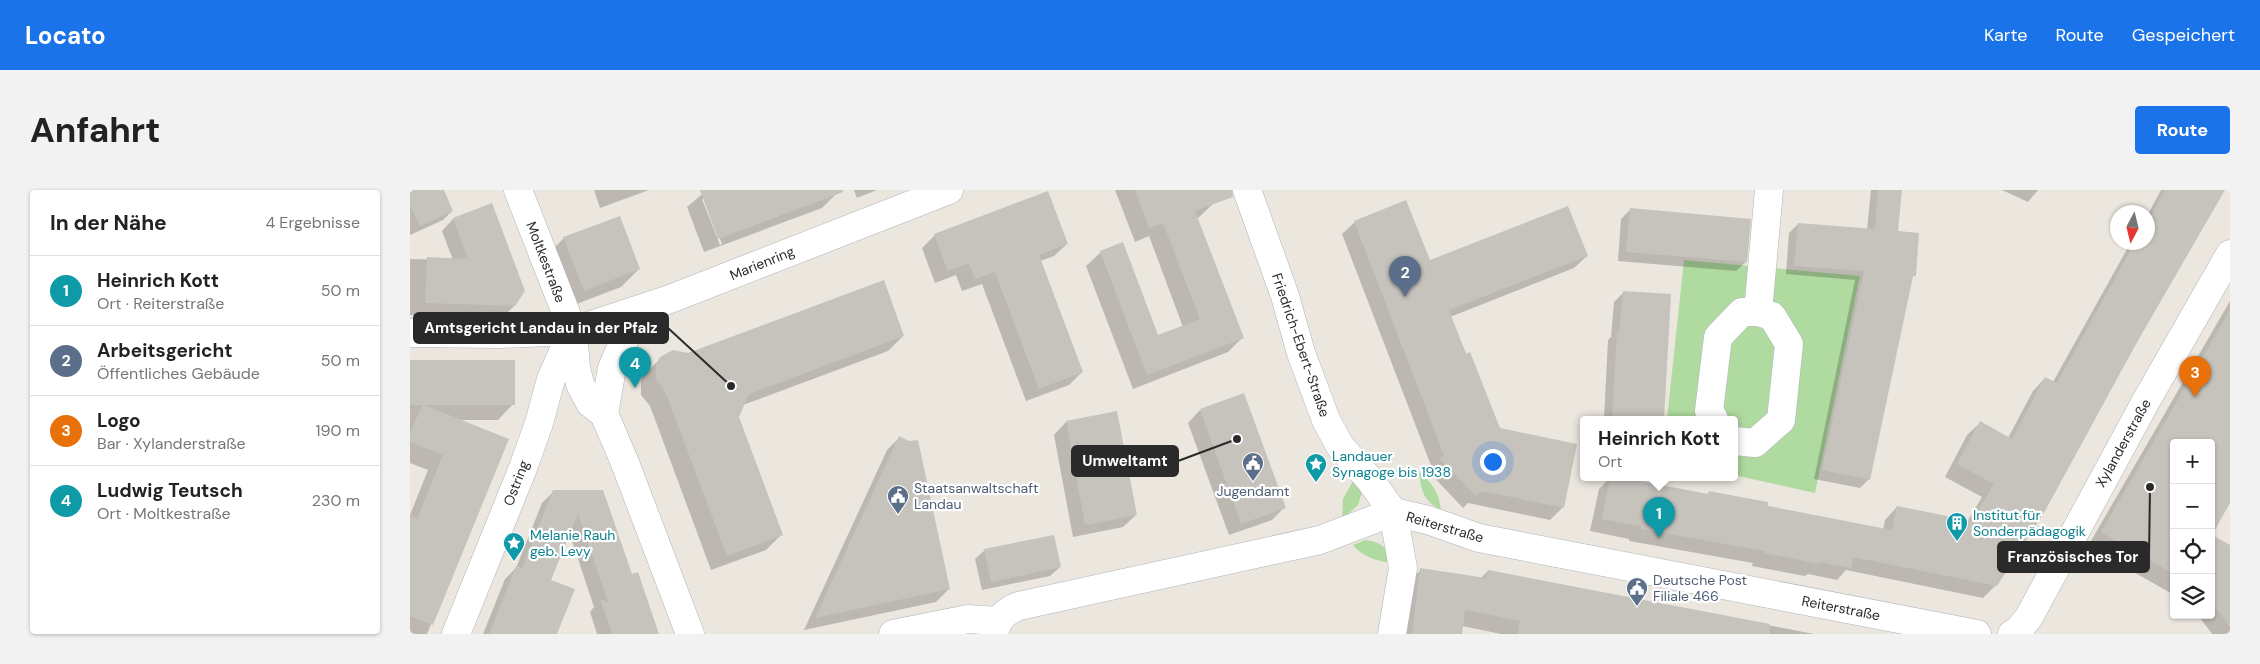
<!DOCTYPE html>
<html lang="de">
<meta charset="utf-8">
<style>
:root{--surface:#fff;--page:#f2f2f2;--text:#222;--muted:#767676;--line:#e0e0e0;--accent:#1a73e8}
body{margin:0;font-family:"DM Sans",sans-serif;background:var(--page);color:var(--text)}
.controls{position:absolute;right:15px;bottom:15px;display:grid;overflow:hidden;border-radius:5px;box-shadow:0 1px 4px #0004}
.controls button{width:45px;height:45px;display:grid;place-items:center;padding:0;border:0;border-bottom:1px solid var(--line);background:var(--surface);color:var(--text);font:25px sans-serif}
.compass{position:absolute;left:1700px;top:15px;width:45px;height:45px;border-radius:50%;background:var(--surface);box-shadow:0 1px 4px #0004;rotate:187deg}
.you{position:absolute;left:1082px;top:271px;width:18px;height:18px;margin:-12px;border:4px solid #fff;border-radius:50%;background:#1a73e8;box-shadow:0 0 0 8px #1a73e833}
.badge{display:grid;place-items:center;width:32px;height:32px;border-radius:50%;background:var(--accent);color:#fff;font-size:16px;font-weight:700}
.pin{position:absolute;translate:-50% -41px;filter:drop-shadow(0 1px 2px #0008)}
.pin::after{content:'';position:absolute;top:26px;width:18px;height:15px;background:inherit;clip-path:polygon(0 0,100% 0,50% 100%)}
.popup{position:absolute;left:1170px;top:226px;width:158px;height:65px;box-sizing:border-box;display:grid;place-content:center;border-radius:5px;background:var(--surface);filter:drop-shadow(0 1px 4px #0005);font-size:16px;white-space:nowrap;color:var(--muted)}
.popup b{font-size:19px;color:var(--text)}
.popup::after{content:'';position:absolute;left:50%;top:100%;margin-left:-10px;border:10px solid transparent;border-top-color:var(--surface)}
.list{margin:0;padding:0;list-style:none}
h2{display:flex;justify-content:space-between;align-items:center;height:65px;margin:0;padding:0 20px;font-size:21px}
h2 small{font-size:16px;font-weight:400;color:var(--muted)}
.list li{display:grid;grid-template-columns:32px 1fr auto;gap:15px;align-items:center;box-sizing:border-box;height:70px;padding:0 20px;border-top:1px solid var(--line)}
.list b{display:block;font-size:19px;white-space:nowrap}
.list p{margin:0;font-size:16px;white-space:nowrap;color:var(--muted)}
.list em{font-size:16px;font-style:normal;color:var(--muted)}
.icon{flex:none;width:28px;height:28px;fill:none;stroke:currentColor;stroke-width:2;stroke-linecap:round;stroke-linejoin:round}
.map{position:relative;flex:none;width:1820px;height:444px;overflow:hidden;border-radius:5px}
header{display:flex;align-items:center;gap:30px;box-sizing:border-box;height:70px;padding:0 25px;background:var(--accent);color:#fff}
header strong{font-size:24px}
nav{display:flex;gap:28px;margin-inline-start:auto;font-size:18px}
.intro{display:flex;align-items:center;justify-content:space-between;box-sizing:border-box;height:120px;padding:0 30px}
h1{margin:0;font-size:35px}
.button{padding:12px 22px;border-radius:5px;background:var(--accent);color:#fff;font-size:18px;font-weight:700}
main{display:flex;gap:30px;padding:0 30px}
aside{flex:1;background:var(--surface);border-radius:5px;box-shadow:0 1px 4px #0004}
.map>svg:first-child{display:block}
.green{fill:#b0dba0}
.shadow{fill:#0003;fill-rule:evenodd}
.building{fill:#c6c3bd}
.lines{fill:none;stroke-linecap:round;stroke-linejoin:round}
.minor-casing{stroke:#b1b3bc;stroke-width:29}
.secondary-casing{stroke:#b1b3bc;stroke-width:29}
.minor{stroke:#fff;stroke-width:28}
.secondary{stroke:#fff;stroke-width:28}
.labels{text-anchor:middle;stroke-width:4.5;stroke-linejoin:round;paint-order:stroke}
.street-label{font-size:14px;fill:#2a2a2a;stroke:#fff}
.culture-label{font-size:14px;fill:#0d838f;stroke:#fff;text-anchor:start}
.service-label{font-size:14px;fill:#4e5e75;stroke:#fff;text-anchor:start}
.leader{fill:none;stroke:#2a2a2a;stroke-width:2}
.callout-dot{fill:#2a2a2a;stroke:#fff;stroke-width:2}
.callout{fill:#2a2a2a;stroke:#2a2a2a;stroke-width:2}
.callout-label{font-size:15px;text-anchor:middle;font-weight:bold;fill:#fff}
</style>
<header>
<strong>Locato</strong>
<nav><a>Karte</a><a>Route</a><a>Gespeichert</a></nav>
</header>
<div class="intro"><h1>Anfahrt</h1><a class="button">Route</a></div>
<main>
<aside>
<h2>In der Nähe<small>4 Ergebnisse</small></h2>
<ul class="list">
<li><span class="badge" style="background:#0f9aa8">1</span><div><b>Heinrich Kott</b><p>Ort · Reiterstraße</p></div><em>50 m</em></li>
<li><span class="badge" style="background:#5c6f8a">2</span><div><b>Arbeitsgericht</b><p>Öffentliches Gebäude</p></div><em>50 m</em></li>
<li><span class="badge" style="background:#e8710a">3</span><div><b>Logo</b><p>Bar · Xylanderstraße</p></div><em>190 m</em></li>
<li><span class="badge" style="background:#0f9aa8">4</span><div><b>Ludwig Teutsch</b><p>Ort · Moltkestraße</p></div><em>230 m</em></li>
</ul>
</aside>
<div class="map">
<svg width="1820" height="444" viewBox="0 0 1820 444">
<rect width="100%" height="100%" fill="#ebe6de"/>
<!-- green -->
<g class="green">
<polygon points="1274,70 1450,86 1405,303 1324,285 1324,229 1257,229"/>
<path d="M1009,282C1022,292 1029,303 1031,320C1013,311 1011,300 1009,282Z"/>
<polygon points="943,291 952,302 948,315 932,330 933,309"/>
<path d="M955,350C972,352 976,357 982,373C967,371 952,367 943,355Z"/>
</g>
<!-- shadow -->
<g class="shadow">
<polygon points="0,0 33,0 42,21 33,30 0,45"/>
<polygon points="184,0 239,0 190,18"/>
<path d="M297,0H425L426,4L412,18L294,62L277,17ZM292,9H294L312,54L310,55Z"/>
<polygon points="444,0 467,0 447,8"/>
<polygon points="705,0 798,0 804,13 787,29 832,148 818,162 723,199 676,76 691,62 748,146 773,137 739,46 725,52"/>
<polygon points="1461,0 1491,0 1487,42 1504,85 1501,89 1459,289 1450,298 1404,289 1445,90 1376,84 1379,43 1388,34 1457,40"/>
<polygon points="1592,0 1628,0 1618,12"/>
<polygon points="1751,0 1813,0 1586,395 1573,408 1436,380 1427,390 1398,384 1395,386 1342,376 1343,373 1219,351 1219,349 1180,341 1189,299 1201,287 1297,305 1299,302 1356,317 1473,340 1475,330 1487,317 1557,332 1572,307 1535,287 1557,245 1570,233 1598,248 1623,201 1635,188 1643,192 1721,52 1738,52 1738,24"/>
<polygon points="81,15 104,116 92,128 0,125 0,69 43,70 32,41 43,29"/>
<polygon points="1220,20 1336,72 1326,81 1208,71 1211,29"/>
<polygon points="945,32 1019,72 1177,66 1164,78 1040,127 1089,239 1153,317 1140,330 1058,313 1053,318 1019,282 1022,278 932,44"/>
<polygon points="525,45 657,54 644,66 630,71 672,182 659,195 616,211 572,94 552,101 546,85 525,93 512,58"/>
<polygon points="154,48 229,79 211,97 156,118 136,66"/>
<polygon points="1213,103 1259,105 1253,229 1194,229 1198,150 1201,147 1204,112"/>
<polygon points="1820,111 1820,310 1801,253 1764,253 1764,405 1678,356"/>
<polygon points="493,146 478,161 333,215 327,227 371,345 356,360 301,380 240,216 231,205 231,190 235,184 251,168"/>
<polygon points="0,171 103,214 88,230 49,230 97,249 17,444 0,444 0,325 18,280 0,273"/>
<polygon points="790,220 875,317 862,330 819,345 778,233"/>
<polygon points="656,232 726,325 713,337 663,347 644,245"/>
<polygon points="489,248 539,399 526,412 394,440 477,260"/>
<polygon points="144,301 192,302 222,386 246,444 187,444 180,422 184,417 159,342 139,390 163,400 146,444 73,444 95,389 106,378 132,313"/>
<polygon points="1801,346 1820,357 1820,444 1802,444 1788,425 1801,425"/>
<polygon points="575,360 650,377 640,386 572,400 565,369"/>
<polygon points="1011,380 1071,388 1078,381 1404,444 1091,444 1052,436 1051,444 989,444 996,394"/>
</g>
<!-- building -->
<g class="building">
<polygon points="0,0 34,0 43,21 10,36 0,15"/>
<polygon points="290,0 433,0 433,2 308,49"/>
<polygon points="725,0 822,0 823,7 785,21 834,148 737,185 690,61 713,52 748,145 790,129 753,33 739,38"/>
<polygon points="1468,0 1492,0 1488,41 1509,43 1506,86 1503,86 1460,290 1412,280 1454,81 1384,76 1388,33 1465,39"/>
<polygon points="1755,0 1815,0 1726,154 1635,321 1587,396 1443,367 1441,378 1410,372 1409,374 1354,363 1355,361 1231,339 1231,336 1192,329 1200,287 1210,287 1298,304 1299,301 1325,306 1358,312 1358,316 1482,340 1487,316 1562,331 1584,294 1547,274 1570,231 1602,249 1635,187 1647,193 1725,52 1738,52 1738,31"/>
<polygon points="638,1 658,54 629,65 673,182 629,199 585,82 565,89 559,73 538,81 524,44"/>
<polygon points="996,10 1020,70 1158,16 1178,66 1039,120 1056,164 1060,162 1090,238 1167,254 1154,318 1072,301 1066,306 1030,269 1034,265 944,31"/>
<polygon points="82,13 115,101 105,116 15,113 17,67 58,69 43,28"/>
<polygon points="1220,18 1341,29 1337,72 1216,62"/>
<polygon points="210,26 230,79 174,101 153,47"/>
<polygon points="474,90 494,146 339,204 329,227 373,345 317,366 255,201 246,189 246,174 250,167 263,160 278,163"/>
<polygon points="1213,101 1261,104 1254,229 1202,229 1207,139 1209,145"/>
<polygon points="1820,120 1820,313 1802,345 1820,355 1820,437 1801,411 1801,253 1764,253 1764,384 1691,342"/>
<polygon points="0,170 105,170 105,215 14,215 99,249 23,435 0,426 0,326 7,329 33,265 0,252 0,244 12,215 0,215"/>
<polygon points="834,203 876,318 831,334 790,219"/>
<polygon points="707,221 727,325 675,335 656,231"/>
<polygon points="489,246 499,251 508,250 540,399 405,428"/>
<polygon points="143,300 193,300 222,384 228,382 249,444 202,444 190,409 198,412 168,324 141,390 165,399 147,444 79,444 106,376 112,378"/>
<polygon points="644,345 651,377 581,392 574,359"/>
<polygon points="1010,378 1076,388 1078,380 1135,391 1360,434 1360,444 1108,444 1110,431 1055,420 1052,444 1002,444"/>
</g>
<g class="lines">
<!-- minor casing -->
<g class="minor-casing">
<g id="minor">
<polyline points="108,0 163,141 166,178 170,194 180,213 194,224 215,273 280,444"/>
<polyline points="837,0 875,106 891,163 916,230 930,256 960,290 983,322 993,378 982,444"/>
<polyline points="1348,122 1359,0"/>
<polyline points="194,224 202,178 228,120"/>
<polyline points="1304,229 1299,221 1308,147 1332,122 1348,122 1362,126 1379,154 1371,230 1345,253 1324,251"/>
<polyline points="46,444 113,278 129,233 141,189 162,142"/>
<polyline points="483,444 558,429 588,431"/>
<path d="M584,444C587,429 595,421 609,416L910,350L983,322L1018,330L1069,348L1567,444"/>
<polyline points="1602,444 1607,442 1619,427 1736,211 1820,64"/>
</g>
</g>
<!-- secondary casing -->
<g class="secondary-casing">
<polyline id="secondary" points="0,143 90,144 163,141 260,109 539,0"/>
</g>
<!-- minor -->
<use href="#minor" class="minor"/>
<!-- secondary -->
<use href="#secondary" class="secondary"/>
</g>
<!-- icons -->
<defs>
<g id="civic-pin" transform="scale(1.125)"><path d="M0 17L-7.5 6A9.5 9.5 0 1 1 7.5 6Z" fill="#5c6f8a" stroke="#fff"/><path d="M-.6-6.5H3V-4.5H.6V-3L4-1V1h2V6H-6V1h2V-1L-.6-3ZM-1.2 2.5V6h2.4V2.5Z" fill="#fff"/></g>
<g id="sight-pin" transform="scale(1.125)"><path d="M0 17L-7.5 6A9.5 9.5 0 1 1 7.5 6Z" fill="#0f9aa8" stroke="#fff"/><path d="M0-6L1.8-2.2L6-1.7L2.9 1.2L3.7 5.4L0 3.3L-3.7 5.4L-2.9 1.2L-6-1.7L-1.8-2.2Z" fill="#fff"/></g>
<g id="building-pin" transform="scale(1.125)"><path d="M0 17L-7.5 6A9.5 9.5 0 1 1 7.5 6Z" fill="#0f9aa8" stroke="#fff"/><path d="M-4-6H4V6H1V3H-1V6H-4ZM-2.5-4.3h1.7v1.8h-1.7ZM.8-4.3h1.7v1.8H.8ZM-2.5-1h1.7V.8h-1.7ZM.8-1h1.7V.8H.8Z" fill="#fff"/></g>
</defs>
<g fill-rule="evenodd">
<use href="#civic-pin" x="843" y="273"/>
<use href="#sight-pin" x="906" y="274"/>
<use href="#civic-pin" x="488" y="306"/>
<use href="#building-pin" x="1547" y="333"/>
<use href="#sight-pin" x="104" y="353"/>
<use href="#civic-pin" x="1227" y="398"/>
</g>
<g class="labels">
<!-- street labels -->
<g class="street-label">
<text transform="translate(136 72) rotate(69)" y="5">Moltkestraße</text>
<text transform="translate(352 73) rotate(-22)" y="5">Marienring</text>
<text transform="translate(891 155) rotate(71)" y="5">Friedrich-Ebert-Straße</text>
<text transform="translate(1713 253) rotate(-61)" y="5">Xylanderstraße</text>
<text transform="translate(106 293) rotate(-69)" y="5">Ostring</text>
<text transform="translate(1035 337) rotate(16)" y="5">Reiterstraße</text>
<text transform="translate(1431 418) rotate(11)" y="5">Reiterstraße</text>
</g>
<!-- culture labels -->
<g class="culture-label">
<text x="922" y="271">Landauer<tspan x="922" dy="16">Synagoge bis 1938</tspan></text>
<text x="1563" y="330">Institut für<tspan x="1563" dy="16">Sonderpädagogik</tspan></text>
<text x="120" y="350">Melanie Rauh<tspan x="120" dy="16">geb. Levy</tspan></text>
</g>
<!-- service labels -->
<g class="service-label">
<text x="504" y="303">Staatsanwaltschaft<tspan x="504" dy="16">Landau</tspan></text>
<text x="843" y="306" text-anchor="middle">Jugendamt</text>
<text x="1243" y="395">Deutsche Post<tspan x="1243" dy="16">Filiale 466</tspan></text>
</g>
</g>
<!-- callouts -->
<path class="leader" d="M321 196L258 138M827 249L768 271M1740 297L1739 367"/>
<g class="callout-dot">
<circle cx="321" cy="196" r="5"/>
<circle cx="827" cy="249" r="5"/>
<circle cx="1740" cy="297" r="5"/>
</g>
<g class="callout">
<rect x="4" y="123" width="254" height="30" rx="5"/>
<rect x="662" y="256" width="106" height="30" rx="5"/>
<rect x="1588" y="352" width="151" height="30" rx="5"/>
</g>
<g class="callout-label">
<text x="131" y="143">Amtsgericht Landau in der Pfalz</text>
<text x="715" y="276">Umweltamt</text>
<text x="1663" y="372">Französisches Tor</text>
</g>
</svg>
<div class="controls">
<button>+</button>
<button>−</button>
<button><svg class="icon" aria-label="locate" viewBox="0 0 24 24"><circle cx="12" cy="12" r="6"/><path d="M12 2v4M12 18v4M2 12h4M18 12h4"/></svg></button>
<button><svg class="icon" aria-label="layers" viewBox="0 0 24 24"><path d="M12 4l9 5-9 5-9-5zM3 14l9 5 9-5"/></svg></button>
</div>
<svg class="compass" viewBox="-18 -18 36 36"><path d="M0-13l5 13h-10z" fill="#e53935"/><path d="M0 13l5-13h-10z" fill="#767676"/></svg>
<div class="you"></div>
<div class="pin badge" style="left:1249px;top:348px;background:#0f9aa8">1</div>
<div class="popup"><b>Heinrich Kott</b>Ort</div>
<div class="pin badge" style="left:995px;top:107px;background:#5c6f8a">2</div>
<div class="pin badge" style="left:1785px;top:207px;background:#e8710a">3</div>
<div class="pin badge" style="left:225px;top:198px;background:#0f9aa8">4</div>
</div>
</main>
